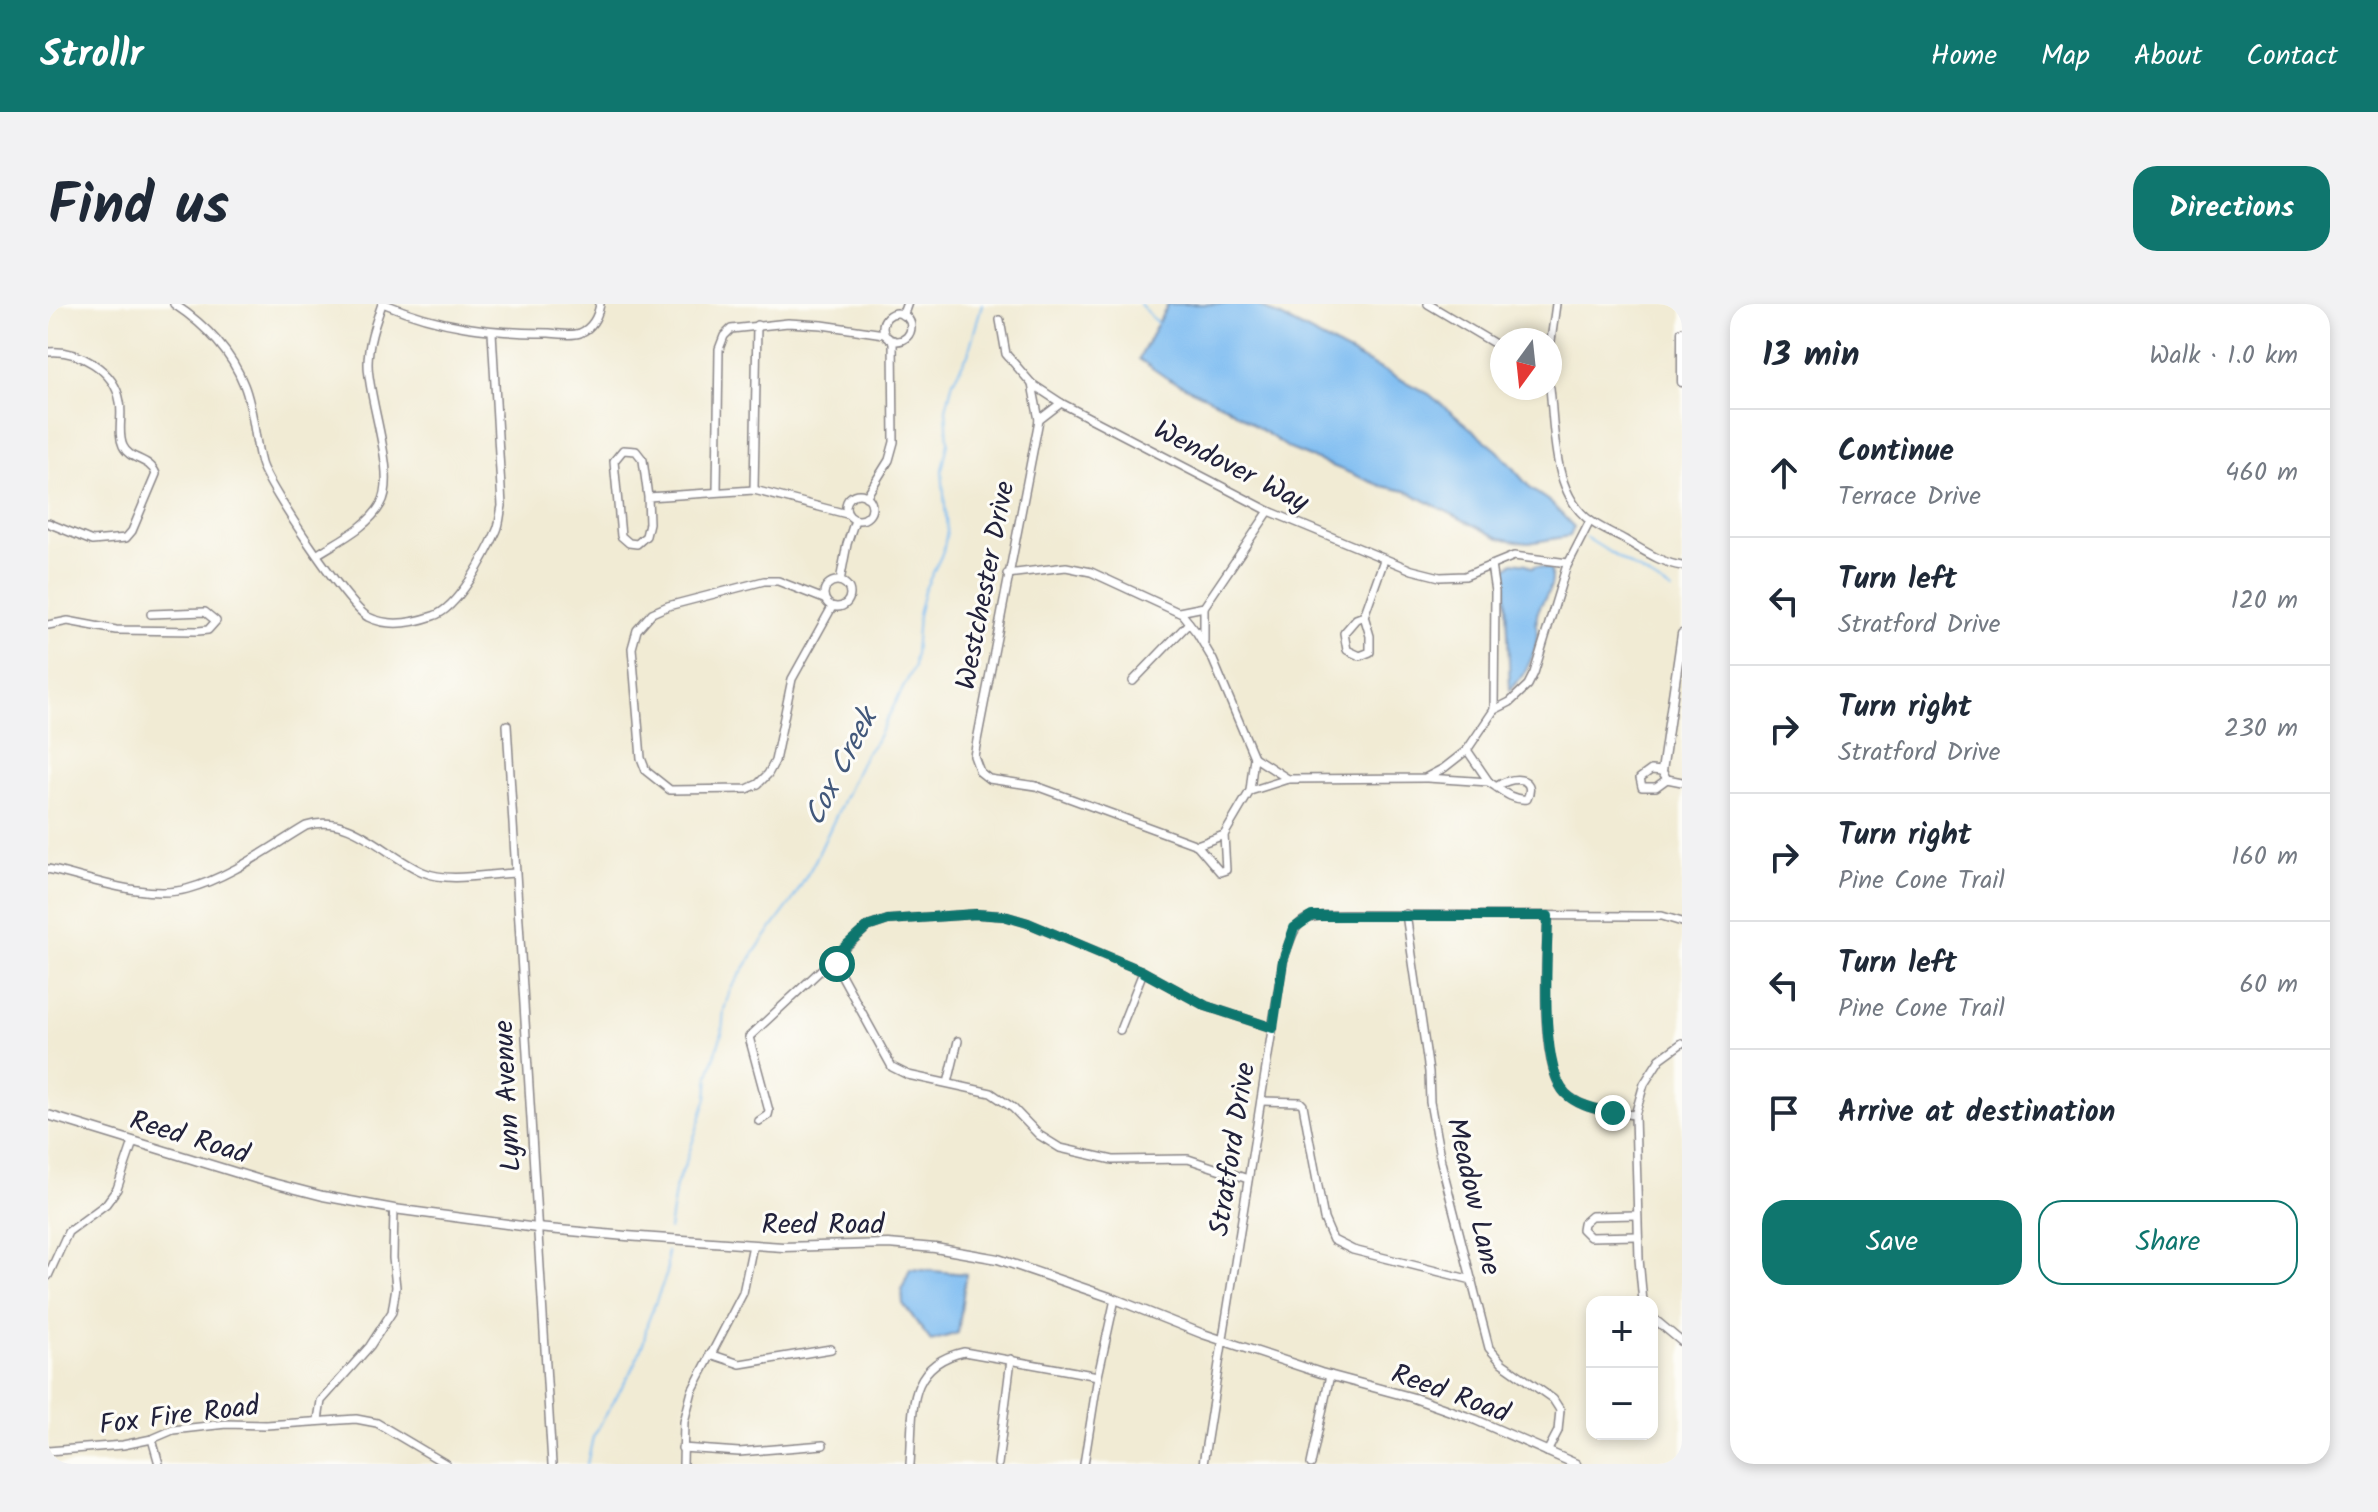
<!DOCTYPE html>
<meta charset="utf-8">
<style>
:root{--surface:#fff;--page:#f2f2f3;--text:#1f2937;--muted:#747a83;--line:#e0e1e3;--accent:#0f766e}
body{margin:0;font-family:Kalam,sans-serif;background:var(--page);color:var(--text)}
.controls{position:absolute;right:24px;bottom:24px;display:grid;overflow:hidden;border-radius:16px;box-shadow:0 4px 12px #0003}
.controls button{width:72px;height:72px;display:grid;place-items:center;padding:0;border:0;border-bottom:2px solid var(--line);background:var(--surface);color:var(--text);font:40px sans-serif}
.compass{position:absolute;left:1442px;top:24px;width:72px;height:72px;border-radius:50%;background:var(--surface);box-shadow:0 4px 12px #0003;rotate:195deg}
.stop{position:absolute;width:24px;height:24px;margin:-18px;border:6px solid #0f766e;border-radius:50%;background:#fff}
.stop.end{background:#0f766e;border-color:#fff;box-shadow:0 2px 8px #0008}
.list{margin:0;padding:0;list-style:none}
h2{display:flex;justify-content:space-between;align-items:center;height:104px;margin:0;padding:0 32px;font-size:34px}
h2 small{font-size:26px;font-weight:400;color:var(--muted)}
.list li{display:grid;grid-template-columns:52px 1fr auto;gap:24px;align-items:center;box-sizing:border-box;height:128px;padding:0 32px;border-top:2px solid var(--line)}
.list b{display:block;font-size:30px;white-space:nowrap}
.list p{margin:0;font-size:26px;white-space:nowrap;color:var(--muted)}
.list em{font-size:26px;font-style:normal;color:var(--muted)}
.actions{display:flex;gap:16px;padding:24px 32px}
.actions a{flex:1;padding:18px 0;border:2px solid var(--accent);border-radius:24px;text-align:center;font-size:28px;color:var(--accent)}
.actions .main{background:var(--accent);color:#fff}
.icon{flex:none;width:44px;height:44px;fill:none;stroke:currentColor;stroke-width:2;stroke-linecap:round;stroke-linejoin:round}
.map{position:relative;flex:none;width:1634px;height:1160px;overflow:hidden;border-radius:24px}
header{display:flex;align-items:center;gap:48px;box-sizing:border-box;height:112px;padding:0 40px;background:var(--accent);color:#fff}
header strong{font-size:38px}
nav{display:flex;gap:44px;margin-inline-start:auto;font-size:28px}
.intro{display:flex;align-items:center;justify-content:space-between;box-sizing:border-box;height:192px;padding:0 48px}
h1{margin:0;font-size:56px}
.button{padding:20px 36px;border-radius:24px;background:var(--accent);color:#fff;font-size:28px;font-weight:700}
main{display:flex;gap:48px;padding:0 48px}
aside{flex:1;background:var(--surface);border-radius:24px;box-shadow:0 4px 12px #0003}
.map>svg:first-child{display:block}
.water{fill:#7dbcf1;stroke:#506f96;stroke-width:2}
.lines{fill:none;stroke-linecap:round;stroke-linejoin:round}
.stream{stroke:#7dbcf1;stroke-width:2}
.minor-casing{stroke:#8a8688;stroke-width:10}
.tertiary-casing{stroke:#8a8688;stroke-width:11}
.minor{stroke:#fff;stroke-width:7}
.tertiary{stroke:#fff;stroke-width:8}
.route{stroke:#0f766e;stroke-width:10}
.labels{text-anchor:middle;stroke-width:6;stroke-linejoin:round;paint-order:stroke}
.street-label{font-size:28px;fill:#22223b;stroke:#fdfcf7}
.water-label{font-size:30px;font-style:italic;fill:#42587b;stroke:#fdfcf7}
</style>
<header>
<strong>Strollr</strong>
<nav><a>Home</a><a>Map</a><a>About</a><a>Contact</a></nav>
</header>
<div class="intro"><h1>Find us</h1><a class="button">Directions</a></div>
<main>
<div class="map">
<svg width="1634" height="1160" viewBox="0 0 1634 1160">
<rect width="100%" height="100%" fill="#fdfcf7"/>
<filter id="ink" filterUnits="userSpaceOnUse"><feTurbulence type="fractalNoise" baseFrequency=".0125" numOctaves="2"/><feDisplacementMap in="SourceGraphic" scale="16" xChannelSelector="R" yChannelSelector="G"/><feConvolveMatrix kernelMatrix="1 2 1 2 8 2 1 2 1" color-interpolation-filters="sRGB"/></filter>
<filter id="wash" filterUnits="userSpaceOnUse"><feTurbulence type="fractalNoise" baseFrequency=".006" numOctaves="4" result="noise"/><feDisplacementMap in="SourceGraphic" scale="32" xChannelSelector="R" yChannelSelector="G"/><feGaussianBlur stdDeviation="1.8" result="paint"/><feColorMatrix in="noise" values="0 0 0 0 0 0 0 0 0 0 0 0 0 0 0 0 0 1.4 0 .05"/><feComposite in="paint" operator="in"/></filter>
<g filter="url(#wash)">
<rect width="100%" height="100%" fill="#f1ebd4"/>
<!-- water -->
<g class="water">
<polygon points="1120,0 1208,0 1381,90 1450,147 1483,185 1502,198 1526,223 1522,232 1480,239 1451,234 1358,187 1334,182 1242,145 1176,101 1120,75 1091,55"/>
<path d="M1465,258L1479,260L1484,264L1487,262L1502,265C1510,284 1492,295 1489,311C1488,318 1489,324 1489,330C1489,349 1476,373 1462,386L1458,273L1459,264Z"/>
<polygon points="862,965 918,970 910,1029 883,1037 855,1000 854,985"/>
</g>
<g class="lines">
<!-- stream -->
<g class="stream">
<polyline points="1092,0 1110,20"/>
<polyline points="1537,233 1624,287"/>
<polyline points="621,926 628,881 638,858 659,794 661,771 674,729 676,706 682,686 712,640 744,597 766,559 816,452 827,438 866,363 870,311 876,287 895,248 899,227 894,166 900,139 898,105 905,77 920,50 934,0"/>
<polyline points="539,1160 545,1133 585,1064 596,1037 599,1020 619,969 619,947"/>
</g>
</g>
</g>
<g filter="url(#ink)">
<g class="lines">
<!-- minor casing -->
<g class="minor-casing">
<g id="minor">
<path d="M126,0C156,20 183,47 196,81C206,106 206,133 213,159C220,183 300,302 320,313C340,323 365,319 385,312C410,305 439,249 449,226C452,219 452,210 454,202L444,28"/>
<path d="M337,0C392,23 442,29 501,29C510,30 524,32 532,29C544,24 550,12 552,0"/>
<polyline points="1380,0 1454,44"/>
<circle cx="849" cy="23" r="14"/>
<polyline points="952,16 958,50 984,80 1013,99 1221,207 1364,266 1392,273 1417,272 1466,252 1520,259"/>
<polyline points="1502,44 1508,0"/>
<path d="M0,48C30,45 67,66 72,98C75,112 69,129 75,142C82,157 101,153 108,170L84,227L78,234L44,237L0,219"/>
<polyline points="984,80 991,116"/>
<path d="M1502,84C1507,127 1504,191 1544,218C1554,225 1566,230 1577,236C1595,246 1613,259 1634,262"/>
<polyline points="1013,99 991,116 926,452 932,468 941,475 988,482 1149,541 1176,531 1202,487 1240,475 1377,474 1396,464 1419,446 1446,406 1462,398 1480,381 1486,369 1518,264 1542,217"/>
<polyline points="706,186 709,21"/>
<polyline points="669,187 671,45 676,32 683,25 740,19 774,21 836,30"/>
<circle cx="811" cy="203" r="13"/>
<polyline points="600,193 601,219 598,232 589,240 581,239 573,232 566,157 575,146 588,147 595,156 600,193 706,186 799,210"/>
<polyline points="818,193 841,156 846,138 845,36"/>
<path d="M270,250C292,236 320,223 333,200C350,172 320,96 320,60C320,39 327,20 334,0"/>
<polyline points="1443,261 1447,288 1446,406"/>
<polyline points="959,270 1018,263 1043,268 1134,310 1149,329 1165,356 1206,453 1202,487"/>
<polyline points="792,277 799,240 807,216"/>
<circle cx="789" cy="290" r="13"/>
<polyline points="776,295 730,277 716,277 620,302 604,309 589,326 584,344 593,454 598,467 622,486 699,485 710,480 720,470 727,457 744,375 784,303"/>
<polyline points="1156,303 1156,337"/>
<polyline points="1131,308 1156,303 1221,207"/>
<polygon points="1316,312 1322,332 1322,348 1312,352 1299,346 1296,329 1308,315"/>
<polyline points="1316,312 1336,256"/>
<polyline points="0,321 20,317 68,326 150,327 160,326 168,317 157,308 103,310"/>
<polyline points="1085,377 1141,319"/>
<polyline points="459,421 504,1160"/>
<polyline points="1206,453 1240,475"/>
<polyline points="1379,474 1441,478 1419,446"/>
<polyline points="1619,475 1608,483 1594,483 1592,474 1603,466 1614,467 1619,475 1634,478"/>
<path d="M1441,478C1453,486 1464,497 1479,495C1490,471 1462,472 1448,483"/>
<polyline points="1149,541 1172,568 1178,566 1176,531"/>
<path d="M0,565C41,574 98,596 139,585C181,574 221,544 258,522C303,508 337,552 375,568C401,579 438,570 467,569"/>
<polyline points="1358,610 1381,768 1382,798 1393,858 1441,1044 1454,1059 1505,1095 1512,1106 1510,1127 1499,1148"/>
<path d="M1500,612C1499,652 1490,760 1517,789C1534,806 1564,809 1587,811"/>
<polyline points="784,654 844,763 860,771 943,789 965,804 991,831 1012,844 1065,856 1140,855 1200,875"/>
<polyline points="1072,726 1095,668"/>
<polyline points="900,779 910,737"/>
<polyline points="1213,797 1252,798 1255,801 1276,915 1285,936 1305,946 1424,976"/>
<polyline points="711,817 720,811 721,807 701,733 819,623 840,616 928,610 956,612 980,619 1092,666 1158,702 1225,724"/>
<polyline points="1589,911 1543,912 1535,919 1534,925 1542,933 1590,932"/>
<polyline points="0,972 20,928 58,900 69,885 85,838"/>
<polyline points="1595,998 1591,955 1587,811 1596,780 1612,755 1634,739"/>
<polyline points="1604,1013 1634,1038"/>
<polyline points="662,1050 692,1060 783,1045"/>
<polyline points="270,1116 273,1097 322,1042 344,1008 348,983 345,954 346,905"/>
<polyline points="104,1135 111,1160"/>
<polyline points="634,1144 691,1148 775,1141"/>
<polyline points="0,1147 75,1141 104,1135 125,1126 178,1120 218,1121 308,1115 329,1119 398,1160"/>
<polyline points="635,1160 636,1118 644,1087 695,989 705,941"/>
<path d="M862,1160C866,1110 856,1061 916,1048L1050,1072"/>
<polyline points="950,1160 963,1055"/>
<polyline points="1036,1160 1050,1072 1067,995"/>
<path d="M1155,1160L1235,657C1250,611 1251,612 1299,611L1592,612H1614L1634,618"/>
<polyline points="1263,1160 1282,1071"/>
</g>
</g>
<!-- tertiary casing -->
<g class="tertiary-casing">
<g id="tertiary">
<polyline points="855,11 859,0"/>
<polyline points="1634,28 1634,78"/>
<polyline points="1614,467 1634,330"/>
<polyline points="0,811 209,875 275,892 346,905 489,924 578,932 735,943 840,940 887,944 950,955 1067,995 1155,1030 1273,1069 1366,1094 1428,1116 1528,1160"/>
</g>
</g>
<!-- minor -->
<use href="#minor" class="minor"/>
<!-- tertiary -->
<use href="#tertiary" class="tertiary"/>
</g>
</g>
<g class="lines" filter="url(#ink)">
<!-- route -->
<path class="route" d="M789,660L784,654L819,623L840,616L928,610L956,612L980,619L1092,666L1158,702L1225,724L1235,657L1246,624L1264,612H1500C1499,651 1491,764 1518,790C1530,802 1549,805 1565,809"/>
</g>
<g class="labels">
<!-- street labels -->
<g class="street-label">
<text transform="translate(1184 161) rotate(27)" y="10">Wendover Way</text>
<text transform="translate(936 281) rotate(-79)" y="10">Westchester Drive</text>
<text transform="translate(458 792) rotate(-93)" y="10">Lynn Avenue</text>
<text transform="translate(142 832) rotate(17)" y="10">Reed Road</text>
<text transform="translate(1183 845) rotate(-81)" y="10">Stratford Drive</text>
<text transform="translate(1427 892) rotate(77)" y="10">Meadow Lane</text>
<text x="775" y="929">Reed Road</text>
<text transform="translate(1403 1088) rotate(20)" y="10">Reed Road</text>
<text transform="translate(131 1110) rotate(-7)" y="10">Fox Fire Road</text>
</g>
<!-- water labels -->
<g class="water-label">
<text transform="translate(792 463) rotate(-63)" y="10">Cox Creek</text>
</g>
</g>
</svg>
<div class="controls">
<button>+</button>
<button>−</button>
</div>
<svg class="compass" viewBox="-18 -18 36 36"><path d="M0-13l5 13h-10z" fill="#e53935"/><path d="M0 13l5-13h-10z" fill="#747a83"/></svg>
<div class="stop" style="left:789px;top:660px"></div>
<div class="stop end" style="left:1565px;top:809px"></div>
</div>
<aside>
<h2>13 min<small>Walk · 1.0 km</small></h2>
<ul class="list">
<li><svg class="icon" aria-label="ahead" viewBox="0 0 24 24"><path d="M12 20V5M6 11l6-6 6 6"/></svg><div><b>Continue</b><p>Terrace Drive</p></div><em>460 m</em></li>
<li><svg class="icon" aria-label="left" viewBox="0 0 24 24"><path d="M17 20v-9H6M10 6l-5 5 5 5"/></svg><div><b>Turn left</b><p>Stratford Drive</p></div><em>120 m</em></li>
<li><svg class="icon" aria-label="right" viewBox="0 0 24 24"><path d="M7 20v-9h11M14 6l5 5-5 5"/></svg><div><b>Turn right</b><p>Stratford Drive</p></div><em>230 m</em></li>
<li><svg class="icon" aria-label="right" viewBox="0 0 24 24"><path d="M7 20v-9h11M14 6l5 5-5 5"/></svg><div><b>Turn right</b><p>Pine Cone Trail</p></div><em>160 m</em></li>
<li><svg class="icon" aria-label="left" viewBox="0 0 24 24"><path d="M17 20v-9H6M10 6l-5 5 5 5"/></svg><div><b>Turn left</b><p>Pine Cone Trail</p></div><em>60 m</em></li>
<li><svg class="icon" aria-label="arrive" viewBox="0 0 24 24"><path d="M6 21V4h12l-3 4 3 4H6"/></svg><div><b>Arrive at destination</b></div></li>
</ul>
<div class="actions"><a class="main">Save</a><a>Share</a></div>
</aside>
</main>
